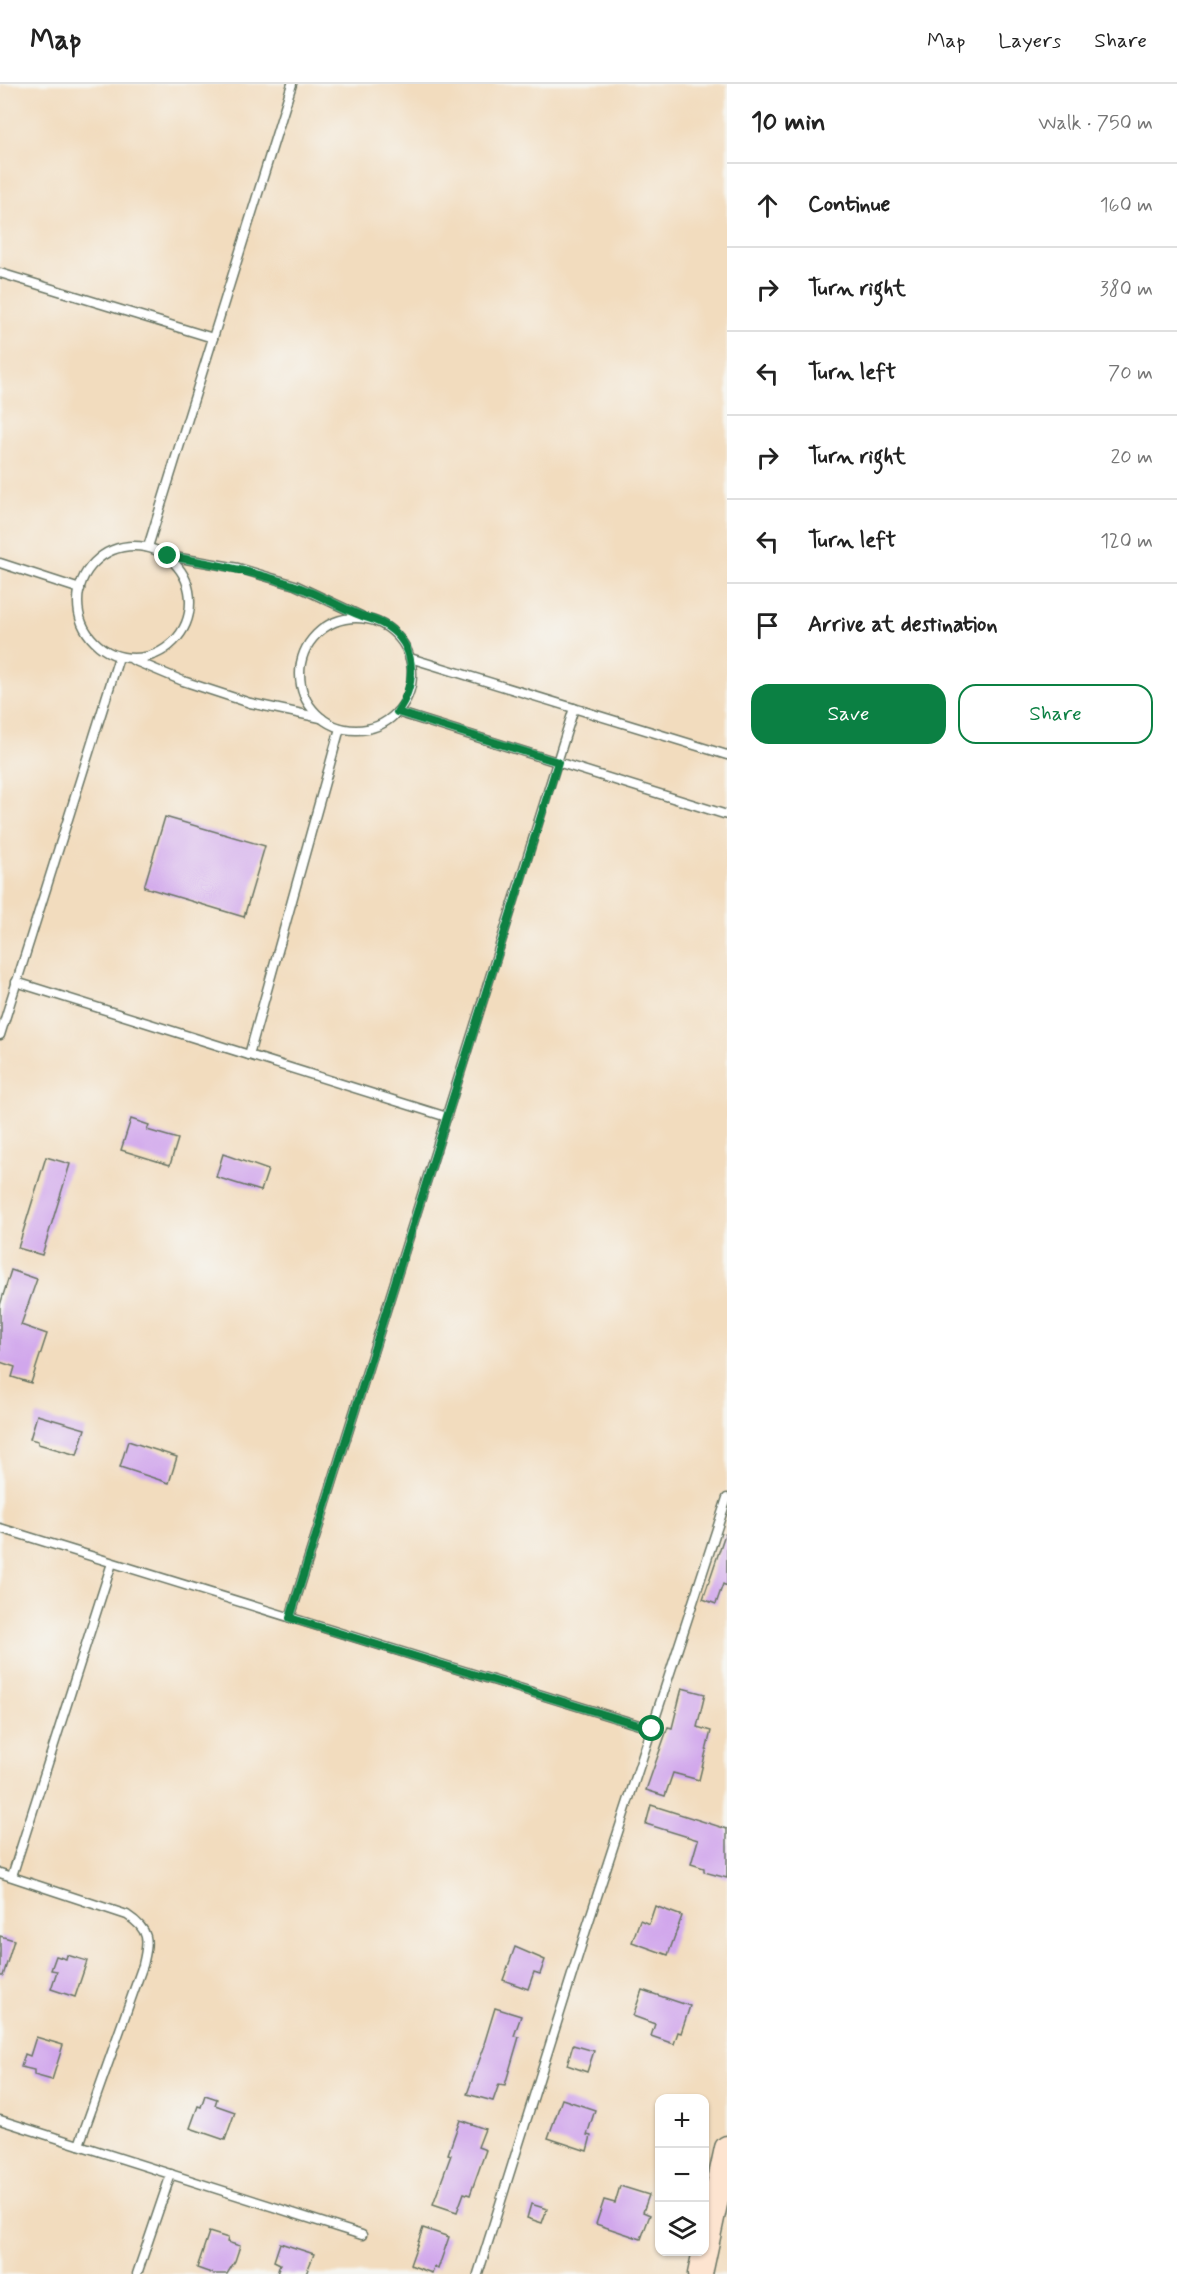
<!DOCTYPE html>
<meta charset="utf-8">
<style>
:root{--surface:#fff;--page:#f2f2f2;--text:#222;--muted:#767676;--line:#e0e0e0;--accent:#0b8043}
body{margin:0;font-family:Mynerve,sans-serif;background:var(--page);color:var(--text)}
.controls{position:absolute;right:18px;bottom:18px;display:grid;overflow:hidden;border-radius:12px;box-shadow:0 2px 4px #0004}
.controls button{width:54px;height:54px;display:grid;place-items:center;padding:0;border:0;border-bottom:2px solid var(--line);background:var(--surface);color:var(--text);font:30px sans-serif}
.stop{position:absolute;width:18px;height:18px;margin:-14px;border:4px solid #0b8043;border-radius:50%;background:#fff}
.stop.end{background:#0b8043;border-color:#fff;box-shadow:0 2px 6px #0008}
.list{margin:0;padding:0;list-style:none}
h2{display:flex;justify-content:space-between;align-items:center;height:78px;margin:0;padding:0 24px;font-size:26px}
h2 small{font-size:20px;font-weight:400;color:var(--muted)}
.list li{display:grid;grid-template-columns:39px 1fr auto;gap:18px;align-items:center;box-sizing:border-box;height:84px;padding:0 24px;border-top:2px solid var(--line)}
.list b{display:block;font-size:22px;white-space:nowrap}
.list em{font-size:20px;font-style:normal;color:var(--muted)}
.actions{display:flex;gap:12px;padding:18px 24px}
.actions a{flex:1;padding:14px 0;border:2px solid var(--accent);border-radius:18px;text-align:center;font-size:21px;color:var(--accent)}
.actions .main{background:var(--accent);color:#fff}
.icon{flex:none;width:33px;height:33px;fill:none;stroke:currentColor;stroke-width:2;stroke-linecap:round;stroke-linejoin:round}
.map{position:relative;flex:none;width:727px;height:2190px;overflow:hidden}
header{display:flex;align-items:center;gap:36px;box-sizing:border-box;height:84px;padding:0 30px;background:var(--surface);border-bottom:2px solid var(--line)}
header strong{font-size:28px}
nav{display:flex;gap:33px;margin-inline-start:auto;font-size:21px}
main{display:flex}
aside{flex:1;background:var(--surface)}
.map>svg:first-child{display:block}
.building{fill:#d1a7ec}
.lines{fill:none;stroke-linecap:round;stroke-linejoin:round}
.lane-casing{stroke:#697564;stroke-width:11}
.secondary-casing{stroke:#697564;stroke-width:27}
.lane{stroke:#fff;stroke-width:8}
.secondary{stroke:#fde4d0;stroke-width:24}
.route{stroke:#0b8043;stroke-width:8}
</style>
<header>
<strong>Map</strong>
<nav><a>Map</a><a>Layers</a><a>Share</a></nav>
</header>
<main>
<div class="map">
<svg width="727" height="2190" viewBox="0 0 727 2190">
<rect width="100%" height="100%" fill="#f6f6f2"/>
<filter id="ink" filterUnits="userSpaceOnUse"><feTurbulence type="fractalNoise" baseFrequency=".0167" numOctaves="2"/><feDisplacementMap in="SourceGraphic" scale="12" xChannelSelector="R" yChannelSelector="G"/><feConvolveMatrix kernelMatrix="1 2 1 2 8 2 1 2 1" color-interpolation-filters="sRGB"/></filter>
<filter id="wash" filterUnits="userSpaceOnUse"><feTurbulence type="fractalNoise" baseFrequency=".008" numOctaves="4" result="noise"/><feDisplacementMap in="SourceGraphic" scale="24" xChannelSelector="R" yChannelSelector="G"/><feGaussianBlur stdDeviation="1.35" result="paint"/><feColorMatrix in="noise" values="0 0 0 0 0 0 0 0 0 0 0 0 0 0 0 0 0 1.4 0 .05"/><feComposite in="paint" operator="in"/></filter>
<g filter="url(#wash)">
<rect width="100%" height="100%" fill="#f2dcbe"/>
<g id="blocks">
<!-- building -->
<g class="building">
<polygon points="165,733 265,762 244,833 144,803"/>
<polygon points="131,1035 149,1041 147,1046 178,1055 170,1081 121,1066"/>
<polygon points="223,1070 268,1086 261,1107 216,1093"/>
<polygon points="46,1073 70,1080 42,1171 18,1164"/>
<polygon points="11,1186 37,1195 21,1241 47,1250 31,1299 12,1293 15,1283 0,1278 0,1221"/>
<polygon points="37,1331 85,1345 77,1371 38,1360 38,1357 30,1355"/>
<polygon points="128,1357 177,1373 169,1399 120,1383"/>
<polygon points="725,1450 727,1450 727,1502 723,1500 716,1520 703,1515"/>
<polygon points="682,1604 705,1610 697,1643 711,1647 699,1696 673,1689 665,1712 646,1706 668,1643 672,1644"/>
<polygon points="651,1721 727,1745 727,1794 704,1788 704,1784 691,1780 698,1756 646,1740"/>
<polygon points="655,1822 682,1832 668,1871 632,1858 640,1836 649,1840"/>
<polygon points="0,1852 14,1856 3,1892 0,1892"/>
<polygon points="515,1863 545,1876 540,1890 534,1888 528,1905 503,1896"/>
<polygon points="67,1871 87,1877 75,1913 51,1905 57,1887 51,1886 56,1872 66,1875"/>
<polygon points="642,1906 690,1922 681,1949 678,1948 674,1960 651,1952 655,1940 633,1932"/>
<polygon points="495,1924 521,1932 514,1952 519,1953 505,2001 499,2000 493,2017 467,2010 485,1961 484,1960"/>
<polygon points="36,1953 63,1961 52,1996 34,1991 34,1986 21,1983 25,1970 30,1972"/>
<polygon points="573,1961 594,1967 587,1988 567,1981"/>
<polygon points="205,2011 217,2015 215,2021 235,2028 225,2056 190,2044 198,2022 201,2023"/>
<polygon points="562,2015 595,2026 587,2051 591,2052 587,2067 548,2054"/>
<polygon points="460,2036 485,2045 478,2063 486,2066 470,2111 464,2109 457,2128 433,2120 451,2071 448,2070"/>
<polygon points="620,2102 649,2111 643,2128 650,2131 641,2155 596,2140 604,2116 615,2119"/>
<polygon points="531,2120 547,2125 542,2139 527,2134"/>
<polygon points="423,2144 449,2153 438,2185 434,2183 432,2189 410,2181"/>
<polygon points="209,2148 228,2154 227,2158 240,2162 235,2177 227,2190 214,2190 197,2184"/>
<polygon points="280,2159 314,2170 306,2190 277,2190 280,2180 274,2177"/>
</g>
</g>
</g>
<g filter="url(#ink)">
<use href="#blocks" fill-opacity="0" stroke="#697564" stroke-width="1.5"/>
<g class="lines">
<!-- lane casing -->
<g class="lane-casing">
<g id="lane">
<polyline points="0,189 213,254"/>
<circle cx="134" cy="518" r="56"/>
<polyline points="148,463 292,0"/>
<polyline points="168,472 238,484 295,501 361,532"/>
<polyline points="0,479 80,505"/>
<circle cx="356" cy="590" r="56"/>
<polyline points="410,574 727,671"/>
<polyline points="133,576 183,597 250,619 321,634"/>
<polyline points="397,628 727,731"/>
<polyline points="16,898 447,1033"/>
<polyline points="0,951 119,573"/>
<polyline points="249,971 340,644"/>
<polyline points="0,1444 652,1645"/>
<polyline points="290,1534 574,624"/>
<path d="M0,1789L127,1831C150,1846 149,1856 143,1881L79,2061"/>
<polyline points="12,1792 112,1479"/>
<polyline points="0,2036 362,2151"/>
<polyline points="137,2190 171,2090"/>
<polyline points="478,2190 586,1846 727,1414"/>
</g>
</g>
<!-- secondary casing -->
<g class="secondary-casing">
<polyline id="secondary" points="700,2190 727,2064"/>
</g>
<!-- lane -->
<use href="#lane" class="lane"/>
<!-- secondary -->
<use href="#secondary" class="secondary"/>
</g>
</g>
<g class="lines" filter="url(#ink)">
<!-- route -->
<path class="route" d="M168,472C210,479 252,487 293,501C314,508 334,520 355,529C368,535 381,536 392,546C418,567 415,603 397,628L558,678L290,1534L652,1645"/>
</g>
</svg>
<div class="controls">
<button>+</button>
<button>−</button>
<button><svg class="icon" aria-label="layers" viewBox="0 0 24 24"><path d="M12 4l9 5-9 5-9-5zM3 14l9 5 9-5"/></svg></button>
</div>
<div class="stop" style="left:652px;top:1645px"></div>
<div class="stop end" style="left:168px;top:472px"></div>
</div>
<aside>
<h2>10 min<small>Walk · 750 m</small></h2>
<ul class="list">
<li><svg class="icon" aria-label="ahead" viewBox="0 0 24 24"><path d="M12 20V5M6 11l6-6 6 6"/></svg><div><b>Continue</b></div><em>160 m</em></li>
<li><svg class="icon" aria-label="right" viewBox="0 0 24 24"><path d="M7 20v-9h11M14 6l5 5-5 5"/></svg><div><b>Turn right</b></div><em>380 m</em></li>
<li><svg class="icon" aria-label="left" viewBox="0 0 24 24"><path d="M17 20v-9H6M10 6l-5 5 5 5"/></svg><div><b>Turn left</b></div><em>70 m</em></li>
<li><svg class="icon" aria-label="right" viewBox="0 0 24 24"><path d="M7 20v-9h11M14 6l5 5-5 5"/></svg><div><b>Turn right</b></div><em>20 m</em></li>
<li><svg class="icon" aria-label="left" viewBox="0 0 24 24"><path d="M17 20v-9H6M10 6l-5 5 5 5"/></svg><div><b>Turn left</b></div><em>120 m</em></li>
<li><svg class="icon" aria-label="arrive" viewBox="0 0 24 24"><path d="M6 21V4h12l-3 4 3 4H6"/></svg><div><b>Arrive at destination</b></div></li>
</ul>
<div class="actions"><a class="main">Save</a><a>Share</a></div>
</aside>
</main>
